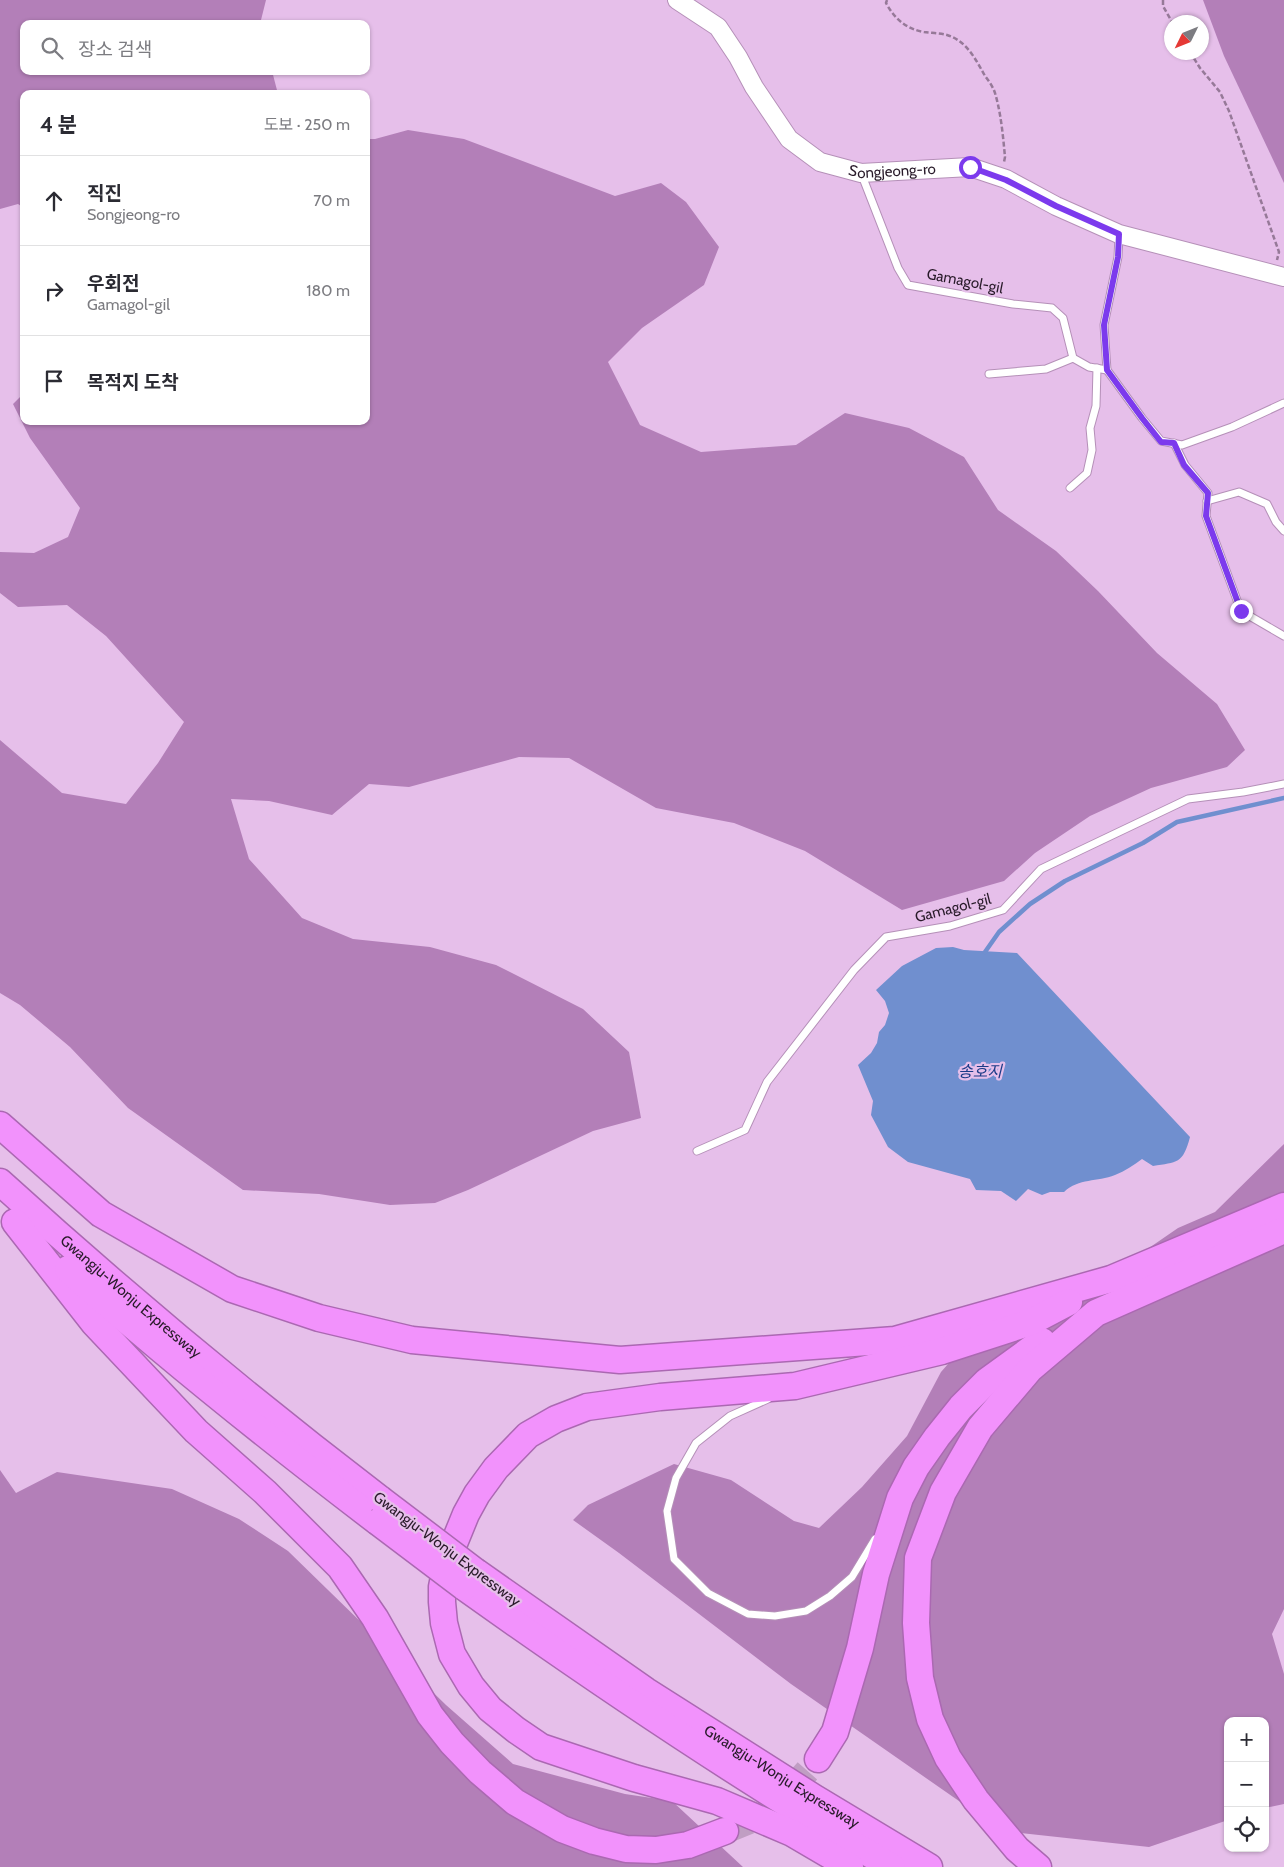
<!DOCTYPE html>
<html lang="ko">
<meta charset="utf-8">
<style>
:root{--surface:#fff;--page:#f2f2f3;--text:#2b2b33;--muted:#7c7c81;--line:#e1e1e2}
body{margin:0;font-family:Cabin,"Noto Sans KR",sans-serif;background:var(--page);color:var(--text)}
.controls{position:absolute;right:15px;bottom:15px;display:grid;overflow:hidden;border-radius:10px;box-shadow:0 1px 4px #0004}
.controls button{width:45px;height:45px;display:grid;place-items:center;padding:0;border:0;border-bottom:1px solid var(--line);background:var(--surface);color:var(--text);font:25px sans-serif}
.compass{position:absolute;left:1164px;top:15px;width:45px;height:45px;border-radius:50%;background:var(--surface);box-shadow:0 1px 4px #0004;rotate:227deg}
.stop{position:absolute;width:15px;height:15px;margin:-11px;border:4px solid #7c3aed;border-radius:50%;background:#fff}
.stop.end{background:#7c3aed;border-color:#fff;box-shadow:0 1px 5px #0008}
.list{margin:0;padding:0;list-style:none}
h2{display:flex;justify-content:space-between;align-items:center;height:65px;margin:0;padding:0 20px;font-size:21px}
h2 small{font-size:16px;font-weight:400;color:var(--muted)}
.list li{display:grid;grid-template-columns:32px 1fr auto;gap:15px;align-items:center;box-sizing:border-box;height:90px;padding:0 20px;border-top:1px solid var(--line)}
.list b{display:block;font-size:19px;white-space:nowrap}
.list p{margin:0;font-size:16px;white-space:nowrap;color:var(--muted)}
.list em{font-size:16px;font-style:normal;color:var(--muted)}
.icon{flex:none;width:28px;height:28px;fill:none;stroke:currentColor;stroke-width:2;stroke-linecap:round;stroke-linejoin:round}
.map{position:relative;flex:none;width:1284px;height:1867px;overflow:hidden}
.search{position:absolute;background:var(--surface);box-shadow:0 1px 4px #0004;left:20px;top:20px;width:350px;height:55px;display:flex;align-items:center;gap:12px;box-sizing:border-box;padding:0 18px;border-radius:10px;color:var(--muted);font-size:19px}
.panel{position:absolute;background:var(--surface);box-shadow:0 1px 4px #0004;left:20px;top:90px;width:350px;height:335px;border-radius:10px}
.map>svg:first-child{display:block}
.forest{fill:#b37fb8}
.water{fill:#708fcf}
.lines{fill:none;stroke-linecap:round;stroke-linejoin:round}
.stream{stroke:#708fcf;stroke-width:4.5}
.motorway-tunnel{stroke:#c09ec3;stroke-width:26;stroke-dasharray:26 13;stroke-linecap:butt}
.service-casing{stroke:#b590b8;stroke-width:9}
.tertiary-casing{stroke:#b590b8;stroke-width:20}
.motorway-casing{stroke:#ab68b2;stroke-width:29}
.path{stroke:#967998;stroke-width:2.5;stroke-dasharray:5 2.5;stroke-linecap:butt}
.service{stroke:#fff;stroke-width:7}
.tertiary{stroke:#fff;stroke-width:18}
.motorway{stroke:#f292fc;stroke-width:26}
.motorway-bridge-casing{stroke:#ab68b2;stroke-width:29;stroke-linecap:butt}
.motorway-bridge{stroke:#f292fc;stroke-width:26}
.route{stroke:#7c3aed;stroke-width:6}
.labels{text-anchor:middle;stroke-width:4.5;stroke-linejoin:round;paint-order:stroke}
.street-label{font-size:15px;fill:#281a29;stroke:#e6bfea}
.water-label{font-size:16px;font-style:italic;fill:#1b3b87;stroke:#e6bfea}
</style>
<div class="map">
<svg width="1284" height="1867" viewBox="0 0 1284 1867">
<rect width="100%" height="100%" fill="#e6bfea"/>
<!-- forest -->
<g class="forest">
<polygon points="0,0 266,0 260,24 24,24 24,71 272,71 278,94 24,94 24,208 18,204 0,209"/>
<polygon points="1203,0 1284,0 1284,183 1224,56"/>
<polygon points="408,130 464,139 615,196 661,183 686,202 719,247 704,285 642,328 608,362 640,425 701,452 796,445 845,413 909,428 964,457 998,510 1056,551 1098,591 1157,653 1217,704 1245,750 1227,767 1151,788 1090,816 1035,853 1004,881 902,910 805,851 734,823 656,808 569,758 519,757 409,787 369,784 332,815 269,801 231,799 249,859 302,918 353,939 430,947 496,965 583,1009 629,1052 641,1118 593,1131 468,1190 435,1203 390,1205 319,1194 243,1190 128,1108 70,1047 20,1005 0,993 0,740 62,793 126,804 158,763 184,722 106,636 67,605 18,607 0,593 0,552 34,553 68,537 80,508 30,438 13,404 24,393 24,421 366,421 366,139 375,139"/>
<polygon points="1284,1144 1284,1609 1272,1634 1284,1674 1284,1804 1265,1808 1265,1721 1228,1721 1228,1820 1149,1847 1002,1831 791,1684 619,1553 573,1520 588,1505 674,1464 731,1480 794,1521 819,1528 862,1487 907,1436 941,1372 992,1314 1117,1270 1178,1228 1215,1212"/>
<polygon points="0,1470 16,1493 57,1472 172,1489 239,1519 288,1551 446,1705 513,1764 625,1794 672,1801 743,1867 0,1867"/>
</g>
<!-- water -->
<path class="water" d="M953,947L964,950L1017,953L1190,1137C1183,1164 1177,1162 1153,1166L1142,1159C1134,1165 1125,1171 1115,1175C1097,1182 1079,1178 1064,1192H1050L1042,1195L1028,1189L1016,1201L1001,1191L976,1190L970,1179L908,1162L888,1147L871,1115L873,1101L858,1065L871,1053L877,1043L879,1032L885,1025L889,1013L885,1001L876,990L902,966L936,948Z"/>
<g class="lines">
<!-- stream -->
<polyline class="stream" points="985,952 999,932 1030,904 1065,881 1143,843 1177,822 1284,798"/>
<!-- motorway-tunnel -->
<polyline class="motorway-tunnel" points="725,1831 762,1816 787,1794 818,1759"/>
<!-- service casing -->
<g class="service-casing">
<g id="service">
<polyline points="861,173 898,268 908,285 1013,304 1052,308 1063,318 1073,358 1089,367 1107,370"/>
<polyline points="1119,236 1118,257 1104,325 1107,370 1142,418 1161,441 1182,445 1232,427 1284,403"/>
<polyline points="989,374 1046,369 1073,358"/>
<polyline points="1174,443 1185,465 1208,493 1206,516 1241,611 1284,636"/>
<polyline points="1070,488 1087,473 1092,450 1090,428 1096,406 1097,368"/>
<polyline points="1207,501 1239,492 1267,504 1276,522 1284,531"/>
<polyline points="697,1151 745,1130 767,1082 854,970 886,937 950,926 1003,910 1041,869 1188,799 1243,792 1284,784"/>
<polyline points="768,1399 730,1416 696,1443 676,1478 667,1511 674,1559 708,1593 748,1614 775,1616 806,1611 830,1596 852,1577 875,1539"/>
</g>
</g>
<!-- tertiary casing -->
<g class="tertiary-casing">
<g id="tertiary">
<path id="s1" d="M677,0L718,27L738,57L754,87L789,139L820,162L861,173L970,167L1006,179L1056,206L1119,234L1284,277"/>
</g>
</g>
<!-- motorway casing -->
<g class="motorway-casing">
<g id="motorway">
<polyline points="0,1125 101,1214 232,1289 319,1318 412,1340 620,1360 895,1340 1111,1279 1284,1206"/>
<path id="s2" d="M0,1182C122,1293 249,1399 380,1499"/>
<polyline points="15,1222 94,1323 196,1431 265,1492 340,1567 375,1618 430,1715 452,1743 480,1772 515,1802 562,1829 594,1841 626,1849 656,1850 688,1845 725,1831"/>
<path d="M68,1269C167,1358 272,1441 378,1522"/>
<path id="s3" d="M476,1572L646,1691L816,1799L929,1867"/>
<path d="M464,1587C603,1686 744,1781 892,1867"/>
<polyline points="818,1759 835,1732 860,1648 876,1574 900,1498 916,1467 937,1437 961,1407 987,1381 1042,1341"/>
<polyline points="850,1867 792,1833 717,1801 634,1778 541,1747 516,1730 490,1709 471,1686 452,1654 444,1623 442,1602 442,1587 448,1558 466,1514 477,1494 496,1468 528,1435 556,1419 587,1407 660,1397 795,1386 942,1351 1031,1322 1069,1302"/>
<polyline points="1038,1867 1017,1849 976,1800 948,1758 930,1719 920,1678 916,1623 918,1558 943,1492 980,1428 1030,1369 1096,1313 1284,1230"/>
</g>
</g>
<!-- path -->
<g class="path">
<path d="M887,0L886,3C894,18 906,29 924,32C931,33 940,33 947,35C967,41 976,60 985,76C989,81 993,87 995,93C1001,113 1003,136 1005,157L1004,162"/>
<polyline points="1163,0 1163,6 1172,22"/>
<polyline points="1190,52 1200,68 1220,92 1229,111 1279,252 1277,260"/>
</g>
<!-- service -->
<use href="#service" class="service"/>
<!-- tertiary -->
<use href="#tertiary" class="tertiary"/>
<!-- motorway -->
<use href="#motorway" class="motorway"/>
<!-- motorway-bridge casing -->
<g class="motorway-bridge-casing">
<g id="motorway-bridge">
<polyline points="380,1499 476,1572"/>
<polyline points="378,1522 464,1587"/>
</g>
</g>
<!-- motorway-bridge -->
<use href="#motorway-bridge" class="motorway-bridge"/>
</g>
<g class="lines">
<!-- route -->
<polyline class="route" points="970,167 1006,180 1056,206 1119,234 1118,257 1104,325 1107,370 1142,418 1161,442 1174,443 1184,465 1208,493 1206,516 1241,611"/>
</g>
<g class="labels">
<!-- street labels -->
<g class="street-label">
<text dy="5" stroke="none"><textPath href="#s1" startOffset="294">Songjeong-ro</textPath></text>
<text transform="translate(965 281) rotate(11)" y="5">Gamagol-gil</text>
<text transform="translate(953 908) rotate(-14)" y="5">Gamagol-gil</text>
<text dy="5" stroke="none"><textPath href="#s2" startOffset="174">Gwangju-Wonju Expressway</textPath></text>
<text transform="translate(447 1549) rotate(37)" y="5">Gwangju-Wonju Expressway</text>
<text dy="5" stroke="none"><textPath href="#s3" startOffset="368">Gwangju-Wonju Expressway</textPath></text>
</g>
<!-- water labels -->
<g class="water-label">
<text x="980" y="1077">송호지</text>
</g>
</g>
</svg>
<div class="controls">
<button>+</button>
<button>−</button>
<button><svg class="icon" aria-label="locate" viewBox="0 0 24 24"><circle cx="12" cy="12" r="6"/><path d="M12 2v4M12 18v4M2 12h4M18 12h4"/></svg></button>
</div>
<svg class="compass" viewBox="-18 -18 36 36"><path d="M0-13l5 13h-10z" fill="#e53935"/><path d="M0 13l5-13h-10z" fill="#7c7c81"/></svg>
<div class="stop" style="left:970px;top:167px"></div>
<div class="stop end" style="left:1241px;top:611px"></div>
<div class="search"><svg class="icon" aria-label="search" viewBox="0 0 24 24"><circle cx="10" cy="10" r="6"/><path d="M15 15l6 6"/></svg>장소 검색</div>
<section class="panel">
<h2>4 분<small>도보 · 250 m</small></h2>
<ul class="list">
<li><svg class="icon" aria-label="ahead" viewBox="0 0 24 24"><path d="M12 20V5M6 11l6-6 6 6"/></svg><div><b>직진</b><p>Songjeong-ro</p></div><em>70 m</em></li>
<li><svg class="icon" aria-label="right" viewBox="0 0 24 24"><path d="M7 20v-9h11M14 6l5 5-5 5"/></svg><div><b>우회전</b><p>Gamagol-gil</p></div><em>180 m</em></li>
<li><svg class="icon" aria-label="arrive" viewBox="0 0 24 24"><path d="M6 21V4h12l-3 4 3 4H6"/></svg><div><b>목적지 도착</b></div></li>
</ul>
</section>
</div>
